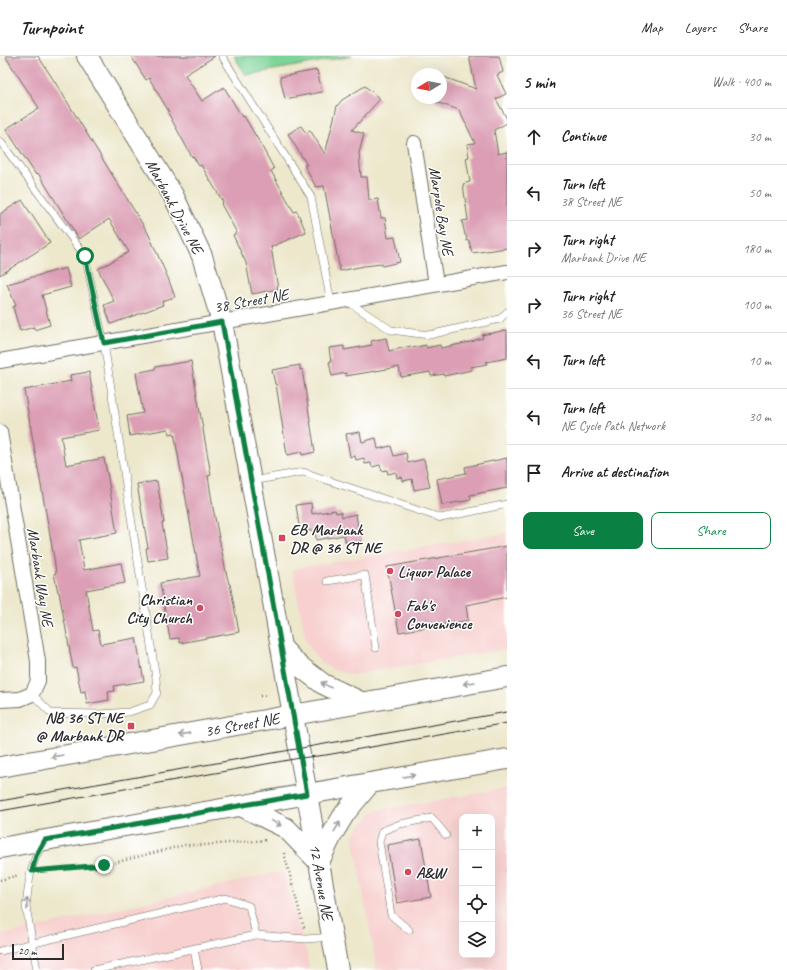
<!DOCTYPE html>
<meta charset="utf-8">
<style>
:root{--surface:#fff;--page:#f2f2f2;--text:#222;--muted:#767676;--line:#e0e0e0;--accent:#0b8043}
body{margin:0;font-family:Caveat,sans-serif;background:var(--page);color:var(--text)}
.controls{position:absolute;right:12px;bottom:12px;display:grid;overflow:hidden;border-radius:8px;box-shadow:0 4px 16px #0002}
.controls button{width:36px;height:36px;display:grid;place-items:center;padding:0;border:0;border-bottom:1px solid var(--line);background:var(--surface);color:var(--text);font:20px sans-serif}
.compass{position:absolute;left:411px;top:12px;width:36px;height:36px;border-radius:50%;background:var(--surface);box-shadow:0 4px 16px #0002;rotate:260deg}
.scale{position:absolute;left:12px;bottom:10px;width:52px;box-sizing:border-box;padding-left:4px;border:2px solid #2b2b2b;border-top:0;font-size:11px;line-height:14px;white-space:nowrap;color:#2b2b2b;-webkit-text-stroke:3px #fff;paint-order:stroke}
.stop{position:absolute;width:12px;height:12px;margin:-9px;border:3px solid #0b8043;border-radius:50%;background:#fff}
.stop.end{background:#0b8043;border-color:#fff;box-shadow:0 1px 4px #0008}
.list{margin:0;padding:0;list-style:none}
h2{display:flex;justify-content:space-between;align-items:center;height:52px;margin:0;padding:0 16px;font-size:17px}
h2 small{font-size:13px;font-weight:400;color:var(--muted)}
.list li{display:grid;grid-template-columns:26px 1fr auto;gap:12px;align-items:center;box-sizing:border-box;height:56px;padding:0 16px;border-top:1px solid var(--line)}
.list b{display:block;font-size:15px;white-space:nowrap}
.list p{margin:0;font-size:13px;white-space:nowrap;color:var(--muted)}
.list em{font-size:13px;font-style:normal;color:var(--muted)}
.actions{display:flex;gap:8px;padding:12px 16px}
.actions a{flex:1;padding:9px 0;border:1px solid var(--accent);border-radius:8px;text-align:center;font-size:14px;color:var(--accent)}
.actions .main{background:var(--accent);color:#fff}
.icon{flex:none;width:22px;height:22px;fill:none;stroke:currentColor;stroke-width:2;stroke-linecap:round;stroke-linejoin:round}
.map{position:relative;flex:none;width:507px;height:914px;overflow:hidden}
header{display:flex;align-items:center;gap:24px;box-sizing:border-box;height:56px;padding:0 20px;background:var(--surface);border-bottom:1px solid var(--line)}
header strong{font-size:19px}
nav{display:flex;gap:22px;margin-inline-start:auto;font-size:14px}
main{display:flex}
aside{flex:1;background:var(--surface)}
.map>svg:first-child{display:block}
.built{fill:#f7d0cf;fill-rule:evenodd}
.green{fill:#7dd498;stroke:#548062}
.building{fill:#db9eb4}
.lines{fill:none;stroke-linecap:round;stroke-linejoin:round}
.lane-casing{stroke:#6f6d63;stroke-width:8}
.street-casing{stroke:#6f6d63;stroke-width:16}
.secondary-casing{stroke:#6f6d63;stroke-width:22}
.path{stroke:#6f6d63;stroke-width:2.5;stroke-dasharray:1 3;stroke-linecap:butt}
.lane{stroke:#fff;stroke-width:7}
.street{stroke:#fff;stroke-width:14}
.secondary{stroke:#fff;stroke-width:20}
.tram{stroke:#2b2b2b;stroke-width:1}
.oneway{stroke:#a0a0a0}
.route{stroke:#0b8043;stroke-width:5}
.poi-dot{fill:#d1495b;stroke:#fff;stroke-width:1.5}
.labels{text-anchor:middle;stroke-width:3;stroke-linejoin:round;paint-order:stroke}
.street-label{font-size:16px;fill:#2b2b2b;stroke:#fff}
.poi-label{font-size:16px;font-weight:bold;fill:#2b2b2b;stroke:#fff;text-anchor:start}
</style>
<header>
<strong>Turnpoint</strong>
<nav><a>Map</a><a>Layers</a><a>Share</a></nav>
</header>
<main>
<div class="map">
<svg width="507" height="914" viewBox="0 0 507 914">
<rect width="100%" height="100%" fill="#fff"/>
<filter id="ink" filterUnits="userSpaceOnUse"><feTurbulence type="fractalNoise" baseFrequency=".025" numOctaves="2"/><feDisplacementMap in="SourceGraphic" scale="8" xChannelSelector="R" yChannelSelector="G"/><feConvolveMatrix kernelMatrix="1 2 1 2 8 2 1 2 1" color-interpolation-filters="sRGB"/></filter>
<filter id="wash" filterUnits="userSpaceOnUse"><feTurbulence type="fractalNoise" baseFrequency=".012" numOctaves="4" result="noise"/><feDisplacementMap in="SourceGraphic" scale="16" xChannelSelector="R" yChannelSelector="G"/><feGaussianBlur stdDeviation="0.9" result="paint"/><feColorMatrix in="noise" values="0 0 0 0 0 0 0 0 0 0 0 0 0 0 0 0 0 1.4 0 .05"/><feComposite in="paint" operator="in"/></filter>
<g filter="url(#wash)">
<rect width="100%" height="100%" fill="#ede8cc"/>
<!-- built -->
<g class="built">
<polygon points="507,477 507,593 351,619 332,613 321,607 312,596 306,585 292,513"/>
<path d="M507,732V914H377L353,779L374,755ZM462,761H492V899H462Z"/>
<polygon points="283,815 307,898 309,914 0,914 0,879 69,864"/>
</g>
<!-- green -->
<polygon class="green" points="234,0 352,0 246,19"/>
<g id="blocks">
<!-- building -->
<g class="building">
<polygon points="5,0 38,0 60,34 148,177 168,222 175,241 162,245 163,249 111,268 104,249 114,245 98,213 129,196 109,163 79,183 38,117 36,119 6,73 39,52"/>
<polygon points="131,0 215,0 185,19 202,45 224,31 242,61 244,60 260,87 274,113 271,115 294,156 297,155 306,176 271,191 278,233 252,238 246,207 233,179 237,177 221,148 223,146 201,109 199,110 193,100 192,101 168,57 169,56 149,22 146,24"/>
<polygon points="469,0 499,0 503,16 497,19 506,38 496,43 507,63 507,67 494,74 498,98 507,96 507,192 472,197 469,184 467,185 466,179 465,179 462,165 468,164 463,128 470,126 466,102 469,101 467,88 475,87 459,54 436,46 436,44 430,42 441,42 441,20 476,33"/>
<polygon points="317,14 322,36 285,43 280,21"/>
<polygon points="365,30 380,43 352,74 364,78 359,97 361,121 367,121 369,144 378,143 381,162 385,162 388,182 395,181 400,206 382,210 382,208 364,210 340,215 324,130 316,131 304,109 307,109 288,78 301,70 306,77 310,74 325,98 337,50 342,44"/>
<polygon points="22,144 50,187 0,219 0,158"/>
<polygon points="66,212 71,231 42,239 50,269 34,274 34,271 20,275 13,251 16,250 7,228"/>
<polygon points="507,274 507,302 486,306 487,308 471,311 472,314 444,320 444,318 431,320 430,316 401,321 399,311 346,320 346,317 332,320 329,306 331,306 329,292 344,290 344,294 372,289 371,285 386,282 389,295 411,290 412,292 426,289 426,292 440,289 441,292 475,285 475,284 483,282 482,279"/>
<polygon points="191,305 211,419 208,420 213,452 226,516 229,528 230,528 239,576 180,587 179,582 170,583 160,527 200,520 174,377 169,378 168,373 130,380 127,360 143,357 136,317 155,313 155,311"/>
<polygon points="300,309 300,314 302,313 315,396 302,399 302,396 287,399 276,328 275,328 272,314"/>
<polygon points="89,316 99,374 61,381 66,409 104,402 108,422 117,477 79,484 84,514 121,507 125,527 86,534 93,575 98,574 101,588 136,582 144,625 114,630 115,635 108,636 109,644 87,648 85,635 81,636 76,611 73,612 59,536 58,536 54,518 56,517 54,502 24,334 71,325 70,319"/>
<polygon points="360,376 362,386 376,382 378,393 391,390 394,400 406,397 408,407 424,403 430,431 414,434 412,423 403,425 402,421 397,422 396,416 388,418 387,414 382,415 380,409 372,411 371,407 365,408 364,402 356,404 355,400 350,401 346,378"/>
<polygon points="507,402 507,432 470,439 471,444 442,449 437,423 466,417 465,411"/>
<polygon points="157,425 164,467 162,467 168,502 148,505 146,492 148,492 137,428"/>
<polygon points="311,447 312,458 335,454 336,457 341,456 342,461 356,458 358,472 360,472 362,485 346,488 344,479 316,484 315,474 300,476 296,449"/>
<polygon points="507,490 507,541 466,549 468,564 399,576 387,511"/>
<polygon points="421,783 431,841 397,847 387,789"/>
</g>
</g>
</g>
<g filter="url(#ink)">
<use href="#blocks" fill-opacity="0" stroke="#6f6d63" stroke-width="1"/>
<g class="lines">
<!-- lane casing -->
<g class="lane-casing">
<g id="lane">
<polyline points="222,0 311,141 331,247"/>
<polyline points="0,85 85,200 104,287 156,622 157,637 150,649 129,656 100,658 51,657 32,638"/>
<polyline points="347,245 391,274 429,279 500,263 507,256"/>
<polyline points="251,425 303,416 441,462 507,448"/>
<polyline points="327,525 365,519 376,592"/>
<polyline points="409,874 391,859 379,786 382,775 400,768 432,762 446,779"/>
<polyline points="194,893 198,914"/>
<polyline points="0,895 226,842 249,850 256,879 306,883 332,881"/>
<polyline points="37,914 26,850 29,826 31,815 36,800 43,788"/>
<polyline points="94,914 256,879"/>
</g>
</g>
<!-- street casing -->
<g class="street-casing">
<g id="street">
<polyline points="414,87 436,228"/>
<polyline points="0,305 507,216"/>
<polyline points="0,376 38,605 38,625 32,638 20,643 0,644"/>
</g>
</g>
<!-- secondary casing -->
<g class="secondary-casing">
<g id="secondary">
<polyline points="87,0 173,139 202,200 222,266 275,557 338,914"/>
<polyline points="282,592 297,608 323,628 361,646"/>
<polyline points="0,711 507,621"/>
<polyline points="241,750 286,772 319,806"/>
<polyline points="0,792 507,703"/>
<polyline points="319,806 333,777 345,757 370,727"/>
</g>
</g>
<!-- path -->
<g class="path">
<polyline points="260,640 272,639"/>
<polyline points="284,797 304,872"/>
<polyline points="43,814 105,809 185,789 204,789 268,784"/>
<polyline points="0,824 19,819"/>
</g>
<!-- lane -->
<use href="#lane" class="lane"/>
<!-- street -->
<use href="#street" class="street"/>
<!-- secondary -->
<use href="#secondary" class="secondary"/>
<!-- tram -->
<g class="tram">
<polyline points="0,745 507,656"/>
<polyline points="0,755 300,702 326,699 507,667"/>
</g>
</g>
<!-- one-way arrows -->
<defs><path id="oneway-shaft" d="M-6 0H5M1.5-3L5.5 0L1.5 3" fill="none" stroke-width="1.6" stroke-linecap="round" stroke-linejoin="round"/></defs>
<g class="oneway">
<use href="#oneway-shaft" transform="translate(469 627) rotate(170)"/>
<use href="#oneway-shaft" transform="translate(326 629) rotate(-151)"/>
<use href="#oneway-shaft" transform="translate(185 678) rotate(170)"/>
<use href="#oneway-shaft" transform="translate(57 700) rotate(170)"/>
<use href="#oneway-shaft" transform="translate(409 720) rotate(-10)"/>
<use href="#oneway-shaft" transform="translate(276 767) rotate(28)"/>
<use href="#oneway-shaft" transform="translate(337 771) rotate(-59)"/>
<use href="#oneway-shaft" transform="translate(27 848) rotate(-90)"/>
</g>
</g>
<g class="lines" filter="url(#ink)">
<!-- route -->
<polyline class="route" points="85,200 104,287 222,266 275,557 307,738 45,784 36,800 32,815 104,809"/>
</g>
<!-- markers -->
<g class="poi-dot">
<rect x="278" y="478" width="8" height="8" rx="2"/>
<circle cx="390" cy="515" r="4"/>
<circle cx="200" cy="552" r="4"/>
<circle cx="398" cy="558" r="4"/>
<rect x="127" y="666" width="8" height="8" rx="2"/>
<circle cx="408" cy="816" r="4"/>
</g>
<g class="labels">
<!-- street labels -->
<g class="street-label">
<text transform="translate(175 150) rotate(62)" y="6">Marbank Drive NE</text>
<text transform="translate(442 155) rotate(81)" y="6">Marpole Bay NE</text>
<text transform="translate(251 244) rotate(-10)" y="6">38 Street NE</text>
<text transform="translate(41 521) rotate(81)" y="6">Marbank Way NE</text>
<text transform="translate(242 668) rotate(-10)" y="6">36 Street NE</text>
<text transform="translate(322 826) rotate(80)" y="6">12 Avenue NE</text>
</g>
<!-- poi labels -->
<g class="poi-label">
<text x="290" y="479">EB Marbank<tspan x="290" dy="18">DR @ 36 ST NE</tspan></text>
<text x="398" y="521">Liquor Palace</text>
<text x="192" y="549" text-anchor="end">Christian<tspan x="192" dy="18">City Church</tspan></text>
<text x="406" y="555">Fab's<tspan x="406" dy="18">Convenience</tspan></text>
<text x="123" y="667" text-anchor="end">NB 36 ST NE<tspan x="123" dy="18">@ Marbank DR</tspan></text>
<text x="416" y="822">A&amp;W</text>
</g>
</g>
</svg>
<div class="controls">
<button>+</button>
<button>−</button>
<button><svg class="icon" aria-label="locate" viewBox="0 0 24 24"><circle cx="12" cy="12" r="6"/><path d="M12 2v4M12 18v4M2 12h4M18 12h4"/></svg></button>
<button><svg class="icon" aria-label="layers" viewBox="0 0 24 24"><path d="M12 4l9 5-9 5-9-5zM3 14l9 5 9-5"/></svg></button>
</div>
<svg class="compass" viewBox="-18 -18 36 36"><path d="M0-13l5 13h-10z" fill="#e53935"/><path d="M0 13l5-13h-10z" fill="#767676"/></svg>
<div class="scale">20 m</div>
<div class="stop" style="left:85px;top:200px"></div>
<div class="stop end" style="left:104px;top:809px"></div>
</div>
<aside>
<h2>5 min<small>Walk · 400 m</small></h2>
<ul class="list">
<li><svg class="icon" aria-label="ahead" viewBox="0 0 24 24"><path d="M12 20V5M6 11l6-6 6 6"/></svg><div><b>Continue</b></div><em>30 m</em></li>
<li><svg class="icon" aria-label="left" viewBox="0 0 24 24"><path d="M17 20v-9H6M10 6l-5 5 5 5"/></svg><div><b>Turn left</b><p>38 Street NE</p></div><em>50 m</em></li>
<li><svg class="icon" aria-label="right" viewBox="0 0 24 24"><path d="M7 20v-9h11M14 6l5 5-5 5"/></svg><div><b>Turn right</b><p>Marbank Drive NE</p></div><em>180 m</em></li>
<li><svg class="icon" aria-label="right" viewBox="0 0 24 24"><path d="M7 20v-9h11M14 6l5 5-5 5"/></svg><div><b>Turn right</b><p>36 Street NE</p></div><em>100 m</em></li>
<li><svg class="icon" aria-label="left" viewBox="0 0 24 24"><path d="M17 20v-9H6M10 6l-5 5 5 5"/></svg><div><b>Turn left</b></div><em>10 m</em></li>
<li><svg class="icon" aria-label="left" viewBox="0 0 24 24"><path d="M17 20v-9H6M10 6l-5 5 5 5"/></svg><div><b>Turn left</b><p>NE Cycle Path Network</p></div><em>30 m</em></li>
<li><svg class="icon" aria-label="arrive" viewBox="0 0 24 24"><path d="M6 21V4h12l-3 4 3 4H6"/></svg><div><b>Arrive at destination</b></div></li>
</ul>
<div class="actions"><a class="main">Save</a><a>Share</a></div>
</aside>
</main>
